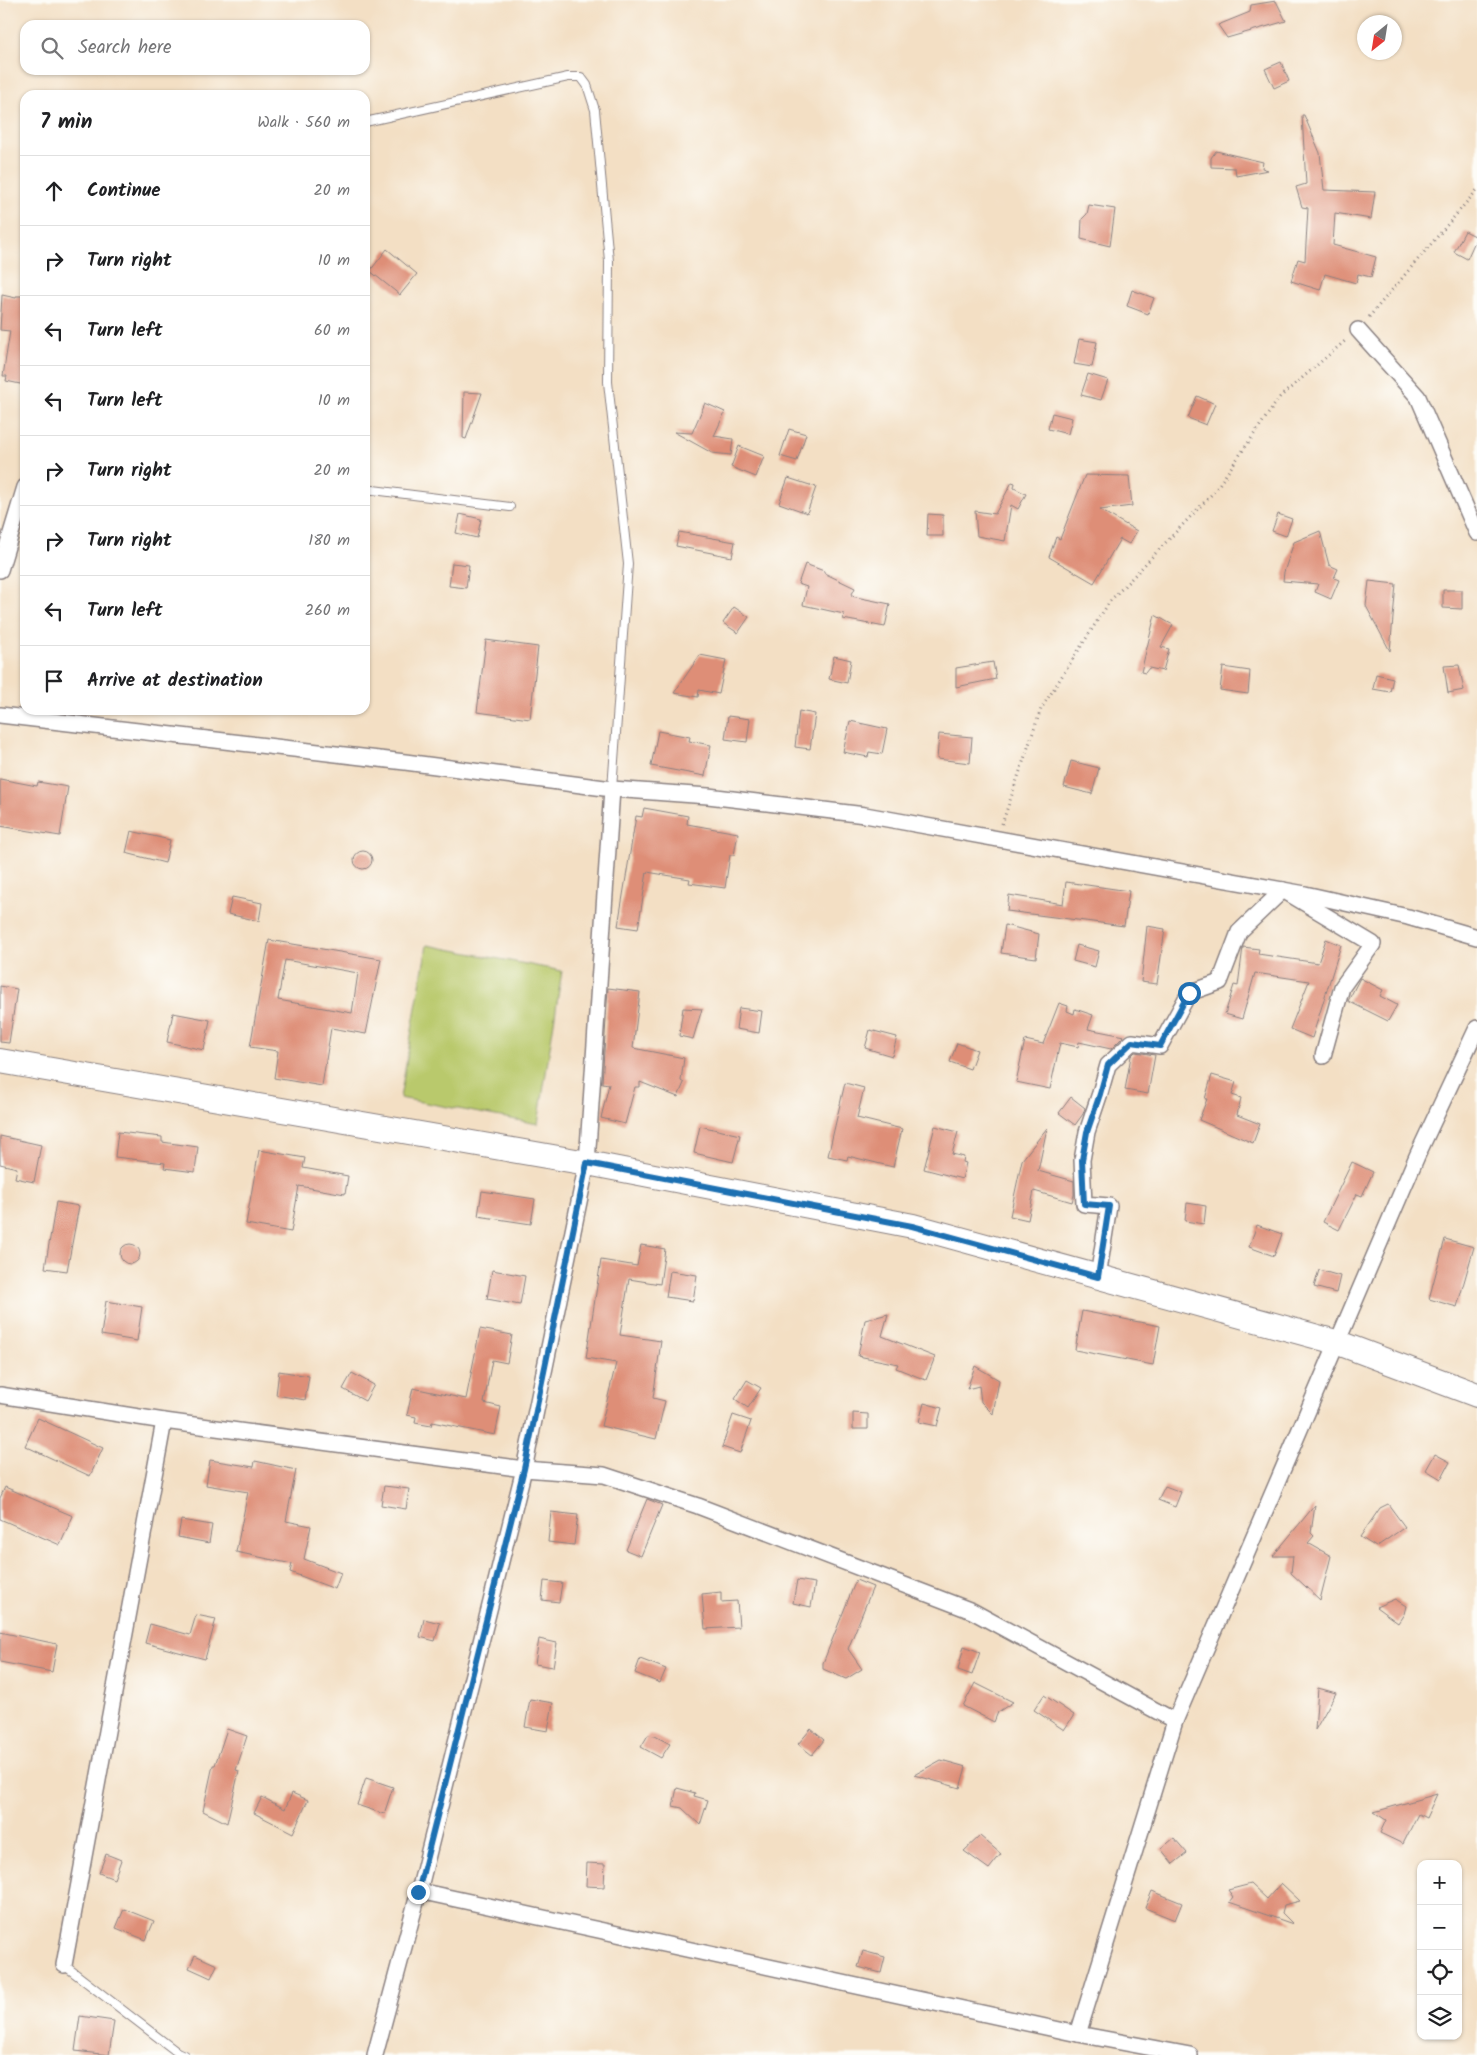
<!DOCTYPE html>
<meta charset="utf-8">
<style>
:root{--surface:#fff;--page:#f6f6f6;--text:#202124;--muted:#757577;--line:#e0e0e0}
body{margin:0;font-family:Kalam,sans-serif;background:var(--page);color:var(--text)}
.controls{position:absolute;right:15px;bottom:15px;display:grid;overflow:hidden;border-radius:10px;box-shadow:0 1px 4px #0004}
.controls button{width:45px;height:45px;display:grid;place-items:center;padding:0;border:0;border-bottom:1px solid var(--line);background:var(--surface);color:var(--text);font:25px sans-serif}
.compass{position:absolute;left:1357px;top:15px;width:45px;height:45px;border-radius:50%;background:var(--surface);box-shadow:0 1px 4px #0004;rotate:210deg}
.stop{position:absolute;width:15px;height:15px;margin:-11px;border:4px solid #1f6fb2;border-radius:50%;background:#fff}
.stop.end{background:#1f6fb2;border-color:#fff;box-shadow:0 1px 5px #0008}
.list{margin:0;padding:0;list-style:none}
h2{display:flex;justify-content:space-between;align-items:center;height:65px;margin:0;padding:0 20px;font-size:21px}
h2 small{font-size:16px;font-weight:400;color:var(--muted)}
.list li{display:grid;grid-template-columns:32px 1fr auto;gap:15px;align-items:center;box-sizing:border-box;height:70px;padding:0 20px;border-top:1px solid var(--line)}
.list b{display:block;font-size:19px;white-space:nowrap}
.list em{font-size:16px;font-style:normal;color:var(--muted)}
.icon{flex:none;width:28px;height:28px;fill:none;stroke:currentColor;stroke-width:2;stroke-linecap:round;stroke-linejoin:round}
.map{position:relative;flex:none;width:1477px;height:2055px;overflow:hidden}
.search{position:absolute;background:var(--surface);box-shadow:0 1px 4px #0004;left:20px;top:20px;width:350px;height:55px;display:flex;align-items:center;gap:12px;box-sizing:border-box;padding:0 18px;border-radius:15px;color:var(--muted);font-size:19px}
.panel{position:absolute;background:var(--surface);box-shadow:0 1px 4px #0004;left:20px;top:90px;width:350px;height:625px;border-radius:15px}
.map>svg:first-child{display:block}
.green{fill:#b9c96c;stroke:#6e7654}
.building{fill:#de8e77;fill-rule:evenodd}
.lines{fill:none;stroke-linecap:round;stroke-linejoin:round}
.service-casing{stroke:#8a8080;stroke-width:10}
.minor-casing{stroke:#8a8080;stroke-width:18}
.primary-casing{stroke:#8a8080;stroke-width:26}
.path{stroke:#8a8080;stroke-width:3;stroke-dasharray:1 4;stroke-linecap:butt}
.service{stroke:#fff;stroke-width:8}
.minor{stroke:#fff;stroke-width:15}
.primary{stroke:#fff;stroke-width:24}
.route{stroke:#1f6fb2;stroke-width:6}
</style>
<div class="map">
<svg width="1477" height="2055" viewBox="0 0 1477 2055">
<rect width="100%" height="100%" fill="#fdfcf7"/>
<filter id="ink" filterUnits="userSpaceOnUse"><feTurbulence type="fractalNoise" baseFrequency=".02" numOctaves="2"/><feDisplacementMap in="SourceGraphic" scale="10" xChannelSelector="R" yChannelSelector="G"/><feConvolveMatrix kernelMatrix="1 2 1 2 8 2 1 2 1" color-interpolation-filters="sRGB"/></filter>
<filter id="wash" filterUnits="userSpaceOnUse"><feTurbulence type="fractalNoise" baseFrequency=".0096" numOctaves="4" result="noise"/><feDisplacementMap in="SourceGraphic" scale="20" xChannelSelector="R" yChannelSelector="G"/><feGaussianBlur stdDeviation="1.12" result="paint"/><feColorMatrix in="noise" values="0 0 0 0 0 0 0 0 0 0 0 0 0 0 0 0 0 1.4 0 .05"/><feComposite in="paint" operator="in"/></filter>
<g filter="url(#wash)">
<rect width="100%" height="100%" fill="#f3dfc4"/>
<!-- green -->
<polygon class="green" points="427,945 562,971 538,1124 400,1098"/>
<g id="blocks">
<!-- building -->
<g class="building">
<polygon points="1276,1 1286,21 1227,38 1218,25 1250,12 1251,5"/>
<polygon points="1281,62 1289,81 1274,88 1265,69"/>
<polygon points="1302,115 1304,115 1320,153 1324,190 1375,192 1371,219 1335,213 1333,245 1376,257 1371,277 1358,274 1356,283 1325,274 1320,290 1291,281 1298,259 1305,261 1308,208 1302,207 1296,187 1306,184"/>
<polygon points="1216,151 1263,162 1262,168 1268,170 1236,176 1235,168 1211,167 1211,158"/>
<polygon points="1089,205 1115,209 1110,246 1081,239 1082,219 1087,214"/>
<polygon points="1465,231 1477,237 1467,259 1454,252"/>
<polygon points="387,249 417,274 400,295 370,271"/>
<polygon points="1132,290 1154,298 1148,314 1127,306"/>
<polygon points="2,295 16,298 16,296 25,296 25,385 6,381 7,376 3,376 10,331 0,330"/>
<polygon points="1079,339 1097,342 1092,367 1074,364"/>
<polygon points="1088,374 1108,380 1101,400 1081,395"/>
<polygon points="464,392 482,393 466,439 463,438"/>
<polygon points="1197,396 1215,404 1206,425 1188,418"/>
<polygon points="705,403 725,412 714,436 733,439 731,455 712,453 674,432 692,433"/>
<polygon points="1052,413 1072,418 1068,434 1048,429"/>
<polygon points="789,429 806,434 797,461 780,456"/>
<polygon points="739,446 764,456 756,477 731,467"/>
<polygon points="1085,475 1129,476 1132,506 1100,510 1137,531 1129,544 1120,539 1094,583 1049,557 1056,537 1060,539"/>
<polygon points="788,478 816,487 807,513 779,503"/>
<polygon points="1012,482 1015,483 1014,488 1026,494 1018,509 1011,505 1005,541 977,536 975,511 995,514"/>
<polygon points="460,514 481,519 477,538 456,533"/>
<polygon points="928,514 943,515 943,536 927,536"/>
<polygon points="1278,514 1292,519 1286,536 1272,531"/>
<polygon points="1320,531 1329,565 1338,569 1334,578 1339,580 1331,599 1315,592 1318,584 1283,581 1284,572 1294,542"/>
<polygon points="679,532 735,542 732,557 676,546"/>
<polygon points="452,563 469,565 466,588 449,586"/>
<polygon points="805,564 824,571 824,573 855,588 851,596 890,604 885,627 843,619 844,614 803,605 807,587 798,584"/>
<polygon points="1369,581 1396,584 1390,651 1366,606"/>
<polygon points="1443,590 1462,590 1462,609 1443,608"/>
<polygon points="734,607 749,617 738,633 723,623"/>
<polygon points="1155,615 1173,625 1161,647 1169,649 1163,671 1149,668 1145,673 1141,672"/>
<polygon points="486,640 538,647 530,719 477,712"/>
<polygon points="700,655 726,660 719,694 699,690 698,697 674,693"/>
<polygon points="834,656 851,660 847,683 829,679"/>
<polygon points="993,662 996,679 956,687 956,668"/>
<polygon points="1459,665 1464,690 1448,693 1444,666"/>
<polygon points="1223,667 1250,671 1248,694 1220,690"/>
<polygon points="1376,674 1393,678 1390,692 1373,689"/>
<polygon points="799,711 815,714 810,749 795,747"/>
<polygon points="728,716 750,719 747,742 725,739"/>
<polygon points="850,721 887,729 882,754 869,752 868,757 843,752"/>
<polygon points="658,731 690,737 689,741 711,745 705,776 651,766"/>
<polygon points="939,734 972,737 970,763 937,759"/>
<polygon points="1071,761 1099,768 1092,794 1064,787"/>
<polygon points="0,779 37,786 38,782 68,787 60,836 0,826"/>
<polygon points="644,808 688,816 687,824 738,833 734,855 730,855 725,888 689,883 690,879 647,872 638,929 618,926 636,816 642,817"/>
<polygon points="131,831 170,840 165,863 126,853"/>
<circle cx="363" cy="860" r="9"/>
<polygon points="1066,882 1129,891 1124,926 1007,911 1009,895 1063,904"/>
<polygon points="232,897 262,903 259,921 228,914"/>
<polygon points="1005,925 1039,934 1036,958 1001,953"/>
<polygon points="1147,926 1165,929 1157,984 1141,982"/>
<polygon points="1326,939 1341,945 1312,1038 1290,1029 1309,981 1255,973 1242,1019 1225,1014 1234,985 1238,986 1243,947 1259,949 1258,954 1318,963"/>
<path d="M269,940L381,959L366,1034L331,1028L322,1086L274,1078L278,1051L250,1047ZM285,960L358,973L352,1013L278,1000Z"/>
<polygon points="1077,945 1099,951 1095,967 1073,961"/>
<polygon points="1360,978 1383,990 1380,996 1397,1005 1388,1021 1348,1001"/>
<polygon points="0,986 17,989 9,1043 0,1042"/>
<polygon points="608,988 640,992 633,1048 684,1058 681,1081 684,1083 678,1097 640,1082 640,1087 635,1087 625,1124 601,1118 609,1084 602,1083"/>
<polygon points="1059,1003 1068,1006 1067,1011 1074,1014 1075,1009 1093,1015 1088,1029 1124,1036 1111,1049 1079,1042 1078,1047 1060,1043 1050,1089 1016,1082 1025,1040 1043,1044"/>
<polygon points="683,1008 702,1009 693,1039 679,1036"/>
<polygon points="739,1008 762,1011 759,1033 736,1029"/>
<polygon points="173,1013 210,1020 204,1050 167,1042"/>
<polygon points="870,1030 897,1037 892,1056 865,1048"/>
<polygon points="957,1043 977,1050 970,1069 950,1062"/>
<polygon points="1135,1052 1155,1055 1148,1094 1125,1090 1131,1056"/>
<polygon points="1212,1075 1236,1082 1232,1095 1241,1098 1237,1115 1260,1124 1253,1143 1199,1120 1207,1099 1205,1099"/>
<polygon points="845,1083 864,1088 857,1118 902,1129 893,1167 848,1156 847,1160 828,1156"/>
<polygon points="1071,1097 1085,1108 1083,1114 1075,1125 1059,1113"/>
<polygon points="700,1126 740,1135 733,1162 694,1153"/>
<polygon points="935,1126 958,1132 952,1154 964,1157 963,1162 966,1163 962,1179 924,1169"/>
<polygon points="1047,1128 1038,1171 1074,1181 1074,1195 1072,1202 1034,1191 1028,1220 1010,1216 1022,1160"/>
<polygon points="118,1132 162,1137 162,1142 198,1147 195,1172 164,1168 165,1163 115,1157"/>
<polygon points="0,1136 41,1145 34,1182 15,1178 17,1168 0,1164"/>
<polygon points="259,1150 305,1158 303,1168 348,1176 345,1194 299,1186 291,1232 246,1224"/>
<polygon points="1352,1162 1373,1172 1362,1196 1357,1194 1339,1230 1323,1222"/>
<polygon points="482,1191 535,1199 531,1224 478,1216"/>
<polygon points="56,1202 79,1206 67,1271 45,1268"/>
<polygon points="1187,1203 1206,1206 1204,1224 1185,1221"/>
<polygon points="1257,1225 1282,1234 1274,1256 1249,1247"/>
<polygon points="1445,1239 1474,1247 1457,1307 1429,1299"/>
<circle cx="130" cy="1254" r="10"/>
<polygon points="641,1245 665,1249 660,1284 629,1279 620,1335 661,1341 653,1398 665,1401 656,1439 601,1426 616,1363 586,1358 601,1260 637,1266"/>
<polygon points="492,1270 525,1276 520,1305 487,1299"/>
<polygon points="1319,1270 1340,1276 1336,1293 1314,1287"/>
<polygon points="670,1271 697,1275 693,1301 666,1297"/>
<polygon points="106,1301 142,1307 137,1341 101,1335"/>
<polygon points="1082,1311 1160,1326 1153,1365 1075,1350"/>
<polygon points="888,1314 882,1336 935,1357 926,1380 896,1368 898,1364 858,1356 865,1320"/>
<polygon points="480,1329 512,1335 507,1363 492,1360 484,1403 501,1407 495,1435 432,1422 431,1426 415,1423 416,1417 407,1415 413,1388 466,1399"/>
<polygon points="975,1366 999,1380 993,1414 981,1402 979,1386 967,1389"/>
<polygon points="279,1371 309,1376 305,1400 276,1395"/>
<polygon points="352,1373 374,1385 365,1401 343,1389"/>
<polygon points="747,1380 761,1388 748,1408 735,1399"/>
<polygon points="924,1403 942,1408 937,1426 919,1422"/>
<polygon points="853,1413 868,1414 868,1429 853,1429"/>
<polygon points="733,1415 751,1421 740,1453 722,1447"/>
<polygon points="38,1418 103,1448 90,1476 25,1446"/>
<polygon points="1435,1454 1450,1462 1441,1479 1426,1470"/>
<polygon points="210,1460 254,1467 255,1461 296,1470 286,1521 311,1526 304,1559 341,1573 335,1589 290,1572 292,1564 236,1552 248,1492 206,1485"/>
<polygon points="384,1486 409,1489 406,1509 381,1505"/>
<polygon points="1165,1486 1181,1492 1175,1507 1158,1500"/>
<polygon points="5,1487 73,1516 60,1545 0,1519 0,1498"/>
<polygon points="647,1499 662,1505 641,1556 626,1550"/>
<polygon points="1388,1504 1405,1527 1376,1547 1360,1537 1380,1508"/>
<polygon points="1315,1505 1311,1533 1314,1536 1308,1543 1331,1556 1320,1600 1291,1573 1293,1556 1273,1556"/>
<polygon points="551,1512 578,1515 574,1545 548,1542"/>
<polygon points="181,1520 212,1525 209,1543 178,1537"/>
<polygon points="797,1580 815,1583 811,1607 793,1603"/>
<polygon points="856,1580 873,1587 848,1649 862,1669 846,1679 823,1669 823,1663"/>
<polygon points="544,1581 562,1583 559,1602 542,1600"/>
<polygon points="721,1592 721,1602 737,1601 739,1627 705,1629 702,1594"/>
<polygon points="1395,1599 1406,1606 1404,1614 1398,1623 1376,1607"/>
<polygon points="196,1615 216,1619 205,1659 145,1643 150,1624 190,1635"/>
<polygon points="424,1619 440,1623 435,1641 420,1637"/>
<polygon points="0,1632 57,1644 52,1672 0,1662"/>
<polygon points="539,1639 557,1643 553,1667 535,1664"/>
<polygon points="964,1646 980,1652 972,1675 958,1670"/>
<polygon points="640,1659 666,1669 660,1683 635,1673"/>
<polygon points="975,1683 1013,1702 998,1712 994,1722 963,1706"/>
<polygon points="1318,1688 1336,1693 1315,1730"/>
<polygon points="1044,1695 1074,1715 1064,1730 1034,1710"/>
<polygon points="530,1699 553,1703 548,1731 525,1727"/>
<polygon points="227,1729 247,1736 236,1770 239,1771 227,1823 203,1811 213,1765 215,1765"/>
<polygon points="811,1729 824,1740 812,1755 798,1744"/>
<polygon points="648,1735 655,1736 670,1744 661,1758 641,1747"/>
<polygon points="941,1760 966,1767 960,1788 914,1775"/>
<polygon points="366,1778 393,1787 384,1814 357,1805"/>
<polygon points="677,1788 695,1793 694,1796 708,1800 700,1825 682,1808 673,1806"/>
<polygon points="292,1793 308,1800 293,1833 254,1813 262,1797 285,1809"/>
<polygon points="1437,1794 1426,1818 1418,1814 1403,1844 1380,1833 1386,1820 1374,1812"/>
<polygon points="980,1836 1001,1854 989,1869 964,1851"/>
<polygon points="1174,1838 1187,1853 1173,1864 1161,1849"/>
<polygon points="106,1854 121,1860 114,1879 99,1873"/>
<polygon points="587,1863 605,1864 604,1887 586,1886"/>
<polygon points="1281,1883 1300,1901 1284,1905 1282,1913 1293,1924 1229,1902 1233,1897 1228,1890 1251,1884 1267,1899"/>
<polygon points="1152,1891 1182,1903 1175,1920 1145,1908"/>
<polygon points="124,1909 154,1921 146,1940 116,1928"/>
<polygon points="863,1951 885,1957 881,1973 858,1967"/>
<polygon points="195,1955 217,1965 211,1978 189,1968"/>
<polygon points="80,2016 114,2021 109,2055 75,2051"/>
</g>
</g>
</g>
<g filter="url(#ink)">
<use href="#blocks" fill-opacity="0" stroke="#8a8080" stroke-width="1"/>
<g class="lines">
<!-- service casing -->
<g class="service-casing">
<g id="service">
<polyline points="365,122 568,77 581,77 587,85 595,110 609,261 608,382 628,564 612,789"/>
<polyline points="365,489 510,507"/>
<polyline points="64,1965 177,2052 184,2055"/>
</g>
</g>
<!-- minor casing -->
<g class="minor-casing">
<g id="minor">
<polyline points="1358,330 1418,397 1477,533"/>
<polyline points="0,570 25,487"/>
<polyline points="0,715 405,762 612,789 708,796 865,815 1305,894 1408,917 1477,937"/>
<polyline points="1098,1277 1109,1206 1084,1204 1082,1160 1087,1132 1100,1093 1108,1065 1132,1042 1160,1046 1189,993 1220,982 1239,932 1283,890 1373,944 1342,987 1323,1056"/>
<polyline points="0,1395 164,1421 524,1469 604,1475 698,1506 972,1611 1175,1721"/>
<polyline points="419,1891 1078,2034"/>
<polyline points="64,1965 164,1421"/>
<polyline points="375,2055 419,1891 524,1469 587,1163 612,789"/>
<polyline points="1190,2055 1078,2034 1175,1721 1417,1156 1477,1028"/>
</g>
</g>
<!-- primary casing -->
<g class="primary-casing">
<polyline id="primary" points="0,1061 587,1163 913,1226 1336,1342 1477,1395"/>
</g>
<!-- path -->
<g class="path">
<polyline points="1369,317 1477,190"/>
<polyline points="1002,824 1041,709 1110,601 1214,492 1280,397 1345,341"/>
</g>
<!-- service -->
<use href="#service" class="service"/>
<!-- minor -->
<use href="#minor" class="minor"/>
<!-- primary -->
<use href="#primary" class="primary"/>
</g>
</g>
<g class="lines" filter="url(#ink)">
<!-- route -->
<polyline class="route" points="418,1892 524,1469 587,1163 912,1226 1098,1277 1109,1206 1084,1204 1082,1160 1087,1132 1100,1094 1108,1065 1132,1042 1160,1046 1189,993"/>
</g>
</svg>
<div class="controls">
<button>+</button>
<button>−</button>
<button><svg class="icon" aria-label="locate" viewBox="0 0 24 24"><circle cx="12" cy="12" r="6"/><path d="M12 2v4M12 18v4M2 12h4M18 12h4"/></svg></button>
<button><svg class="icon" aria-label="layers" viewBox="0 0 24 24"><path d="M12 4l9 5-9 5-9-5zM3 14l9 5 9-5"/></svg></button>
</div>
<svg class="compass" viewBox="-18 -18 36 36"><path d="M0-13l5 13h-10z" fill="#e53935"/><path d="M0 13l5-13h-10z" fill="#757577"/></svg>
<div class="stop" style="left:1189px;top:993px"></div>
<div class="stop end" style="left:418px;top:1892px"></div>
<div class="search"><svg class="icon" aria-label="search" viewBox="0 0 24 24"><circle cx="10" cy="10" r="6"/><path d="M15 15l6 6"/></svg>Search here</div>
<section class="panel">
<h2>7 min<small>Walk · 560 m</small></h2>
<ul class="list">
<li><svg class="icon" aria-label="ahead" viewBox="0 0 24 24"><path d="M12 20V5M6 11l6-6 6 6"/></svg><div><b>Continue</b></div><em>20 m</em></li>
<li><svg class="icon" aria-label="right" viewBox="0 0 24 24"><path d="M7 20v-9h11M14 6l5 5-5 5"/></svg><div><b>Turn right</b></div><em>10 m</em></li>
<li><svg class="icon" aria-label="left" viewBox="0 0 24 24"><path d="M17 20v-9H6M10 6l-5 5 5 5"/></svg><div><b>Turn left</b></div><em>60 m</em></li>
<li><svg class="icon" aria-label="left" viewBox="0 0 24 24"><path d="M17 20v-9H6M10 6l-5 5 5 5"/></svg><div><b>Turn left</b></div><em>10 m</em></li>
<li><svg class="icon" aria-label="right" viewBox="0 0 24 24"><path d="M7 20v-9h11M14 6l5 5-5 5"/></svg><div><b>Turn right</b></div><em>20 m</em></li>
<li><svg class="icon" aria-label="right" viewBox="0 0 24 24"><path d="M7 20v-9h11M14 6l5 5-5 5"/></svg><div><b>Turn right</b></div><em>180 m</em></li>
<li><svg class="icon" aria-label="left" viewBox="0 0 24 24"><path d="M17 20v-9H6M10 6l-5 5 5 5"/></svg><div><b>Turn left</b></div><em>260 m</em></li>
<li><svg class="icon" aria-label="arrive" viewBox="0 0 24 24"><path d="M6 21V4h12l-3 4 3 4H6"/></svg><div><b>Arrive at destination</b></div></li>
</ul>
</section>
</div>
